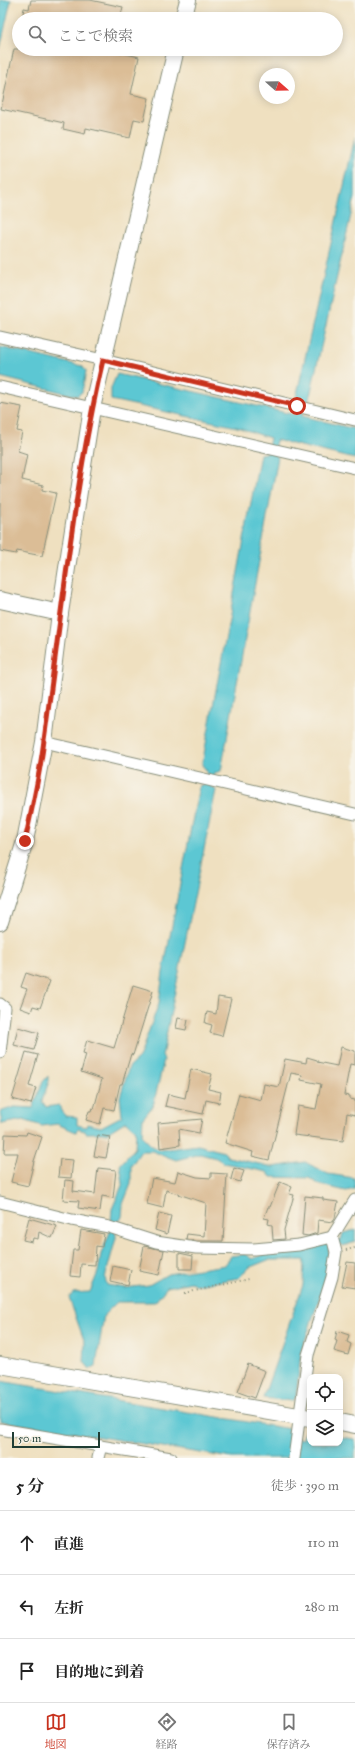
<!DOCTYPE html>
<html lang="ja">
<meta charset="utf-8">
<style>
:root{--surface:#fff;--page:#f2f2f2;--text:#222;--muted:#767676;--line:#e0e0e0;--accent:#c8321e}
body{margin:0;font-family:"IM FELL Great Primer","Noto Serif JP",serif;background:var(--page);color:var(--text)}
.controls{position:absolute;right:12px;bottom:12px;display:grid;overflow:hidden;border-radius:8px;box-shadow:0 2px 10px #0003}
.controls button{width:36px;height:36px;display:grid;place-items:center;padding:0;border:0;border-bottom:1px solid var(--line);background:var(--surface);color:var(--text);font:20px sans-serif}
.compass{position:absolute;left:259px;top:68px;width:36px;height:36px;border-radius:50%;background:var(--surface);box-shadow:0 2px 10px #0003;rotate:110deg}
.scale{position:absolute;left:12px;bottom:10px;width:88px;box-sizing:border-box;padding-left:4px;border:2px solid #1f3d34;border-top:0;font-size:11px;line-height:14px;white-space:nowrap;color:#1f3d34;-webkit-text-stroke:3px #f7f3e8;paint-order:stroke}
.stop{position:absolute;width:12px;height:12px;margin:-9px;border:3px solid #c8321e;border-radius:50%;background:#fff}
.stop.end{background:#c8321e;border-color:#fff;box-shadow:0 1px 4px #0008}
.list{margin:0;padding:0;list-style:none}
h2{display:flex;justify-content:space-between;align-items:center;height:52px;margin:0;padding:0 16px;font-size:17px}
h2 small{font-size:13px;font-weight:400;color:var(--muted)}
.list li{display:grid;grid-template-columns:26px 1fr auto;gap:12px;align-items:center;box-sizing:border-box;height:64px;padding:0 16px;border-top:1px solid var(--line)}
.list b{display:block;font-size:15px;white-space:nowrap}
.list em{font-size:13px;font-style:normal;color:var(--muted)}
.icon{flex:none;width:22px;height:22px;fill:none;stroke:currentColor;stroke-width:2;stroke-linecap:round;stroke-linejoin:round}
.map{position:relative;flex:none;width:355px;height:1458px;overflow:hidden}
.search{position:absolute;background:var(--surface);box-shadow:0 2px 10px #0003;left:12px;right:12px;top:12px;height:44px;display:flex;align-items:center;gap:10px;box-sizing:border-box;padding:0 14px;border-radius:22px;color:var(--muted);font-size:15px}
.sheet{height:244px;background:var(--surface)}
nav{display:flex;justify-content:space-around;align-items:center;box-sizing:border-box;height:56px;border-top:1px solid var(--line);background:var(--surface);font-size:11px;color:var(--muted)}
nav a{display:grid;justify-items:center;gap:2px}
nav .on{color:var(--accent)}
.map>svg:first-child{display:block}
.water{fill:#5bc7d3;stroke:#3d8284}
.building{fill:#dbbd96}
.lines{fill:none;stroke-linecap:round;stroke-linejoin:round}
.street-casing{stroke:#878e7a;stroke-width:13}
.secondary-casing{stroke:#878e7a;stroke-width:18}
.path{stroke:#878e7a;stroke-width:2;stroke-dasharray:1 3;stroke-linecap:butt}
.street{stroke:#fff;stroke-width:11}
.secondary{stroke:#fff;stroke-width:16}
.route{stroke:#c8321e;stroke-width:5}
</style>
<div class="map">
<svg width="355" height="1458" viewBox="0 0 355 1458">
<rect width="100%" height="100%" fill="#f7f3e8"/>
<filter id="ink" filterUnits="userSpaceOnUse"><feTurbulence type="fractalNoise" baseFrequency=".025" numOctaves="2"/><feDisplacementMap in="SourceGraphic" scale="8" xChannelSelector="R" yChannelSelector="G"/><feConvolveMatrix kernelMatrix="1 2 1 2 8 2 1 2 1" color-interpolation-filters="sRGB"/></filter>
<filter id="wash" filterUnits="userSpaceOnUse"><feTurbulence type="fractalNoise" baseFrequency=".012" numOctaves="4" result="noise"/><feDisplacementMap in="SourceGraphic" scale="16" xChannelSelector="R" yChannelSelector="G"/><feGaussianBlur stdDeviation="0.9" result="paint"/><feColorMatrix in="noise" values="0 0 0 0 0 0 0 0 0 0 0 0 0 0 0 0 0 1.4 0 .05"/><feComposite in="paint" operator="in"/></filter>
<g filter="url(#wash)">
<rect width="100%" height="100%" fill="#efe0c0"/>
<!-- water -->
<g class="water">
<polygon points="0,0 11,0 0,49"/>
<polygon points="355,137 355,197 309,400 305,402 302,416 355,429 355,459 276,440 273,453 278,457 221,771 214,773 211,787 216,790 162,1056 164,1060 153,1106 143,1118 142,1136 152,1146 161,1150 198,1145 224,1152 228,1157 273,1167 305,1162 328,1174 354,1178 355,1189 346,1191 320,1185 309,1178 271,1177 267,1172 224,1163 216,1158 200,1154 176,1160 152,1151 141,1151 131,1166 131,1184 123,1204 122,1217 115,1223 116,1238 105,1278 107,1285 125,1288 149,1285 168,1274 225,1265 231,1256 245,1254 252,1259 270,1252 300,1250 341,1240 343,1233 355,1230 355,1242 343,1246 341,1244 329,1248 326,1279 301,1352 296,1397 292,1401 263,1398 303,1285 304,1260 268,1260 248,1268 239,1278 197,1285 191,1282 167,1287 155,1302 117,1302 104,1315 96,1366 90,1369 84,1362 85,1343 69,1298 73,1293 90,1292 98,1272 101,1254 110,1232 112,1209 123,1183 120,1165 135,1148 136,1130 126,1121 107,1133 86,1133 85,1131 78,1129 76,1132 57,1124 42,1126 23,1120 2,1124 0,1112 14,1107 33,1108 42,1083 48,1076 48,1084 42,1101 46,1107 59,1105 65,1116 77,1117 77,1125 86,1127 87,1124 101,1127 122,1116 120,1097 129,1067 139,1058 159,1003 163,972 199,786 204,784 207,771 202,765 260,454 267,453 270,438 237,427 111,400 111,388 117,374 296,415 300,401 296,398"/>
<polygon points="0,347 82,366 86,371 82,392 77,396 0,377"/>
<polygon points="0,1381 290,1429 289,1436 303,1439 305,1431 310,1432 310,1443 340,1443 340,1437 355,1439 355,1458 232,1458 0,1421"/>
</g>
<g id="blocks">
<!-- building -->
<g class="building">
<polygon points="31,0 90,0 123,7 120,19 22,19 24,8 29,9"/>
<polygon points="14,49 114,49 113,51 139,57 131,94 149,98 144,121 134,119 130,138 86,128 85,134 63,129 64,123 1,109"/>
<polygon points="0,403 22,407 17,431 22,432 18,451 27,454 22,480 43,485 42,490 56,493 42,556 17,551 16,554 0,551"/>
<polygon points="26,973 50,981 40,1008 33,1006 31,1012 20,1008 27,989 21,987"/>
<polygon points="133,985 153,991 133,1055 131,1054 122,1084 120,1084 114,1110 104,1108 100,1124 86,1120 89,1111 91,1111 92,1108 94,1109 102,1079 81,1072 86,1054 83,1053 87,1040 114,1048"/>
<polygon points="218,997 231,999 222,1036 210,1033 212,1025 205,1023 207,1012 216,1014"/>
<polygon points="178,1018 188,1020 186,1030 176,1028"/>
<polygon points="18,1027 39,1033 34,1050 14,1045"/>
<polygon points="341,1047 355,1051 355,1065 350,1064 344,1095 350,1096 350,1099 355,1100 355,1115 347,1113 343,1141 294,1135 298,1106 316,1109 321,1084 301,1080 302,1075 291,1073 269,1160 252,1156 253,1152 225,1143 239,1094 261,1100 264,1084 279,1087 285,1059 306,1063 307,1057 317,1060 317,1062 337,1066"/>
<polygon points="26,1052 38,1055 29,1086 36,1088 31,1104 12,1099"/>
<polygon points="191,1069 212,1074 208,1089 221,1092 219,1103 206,1100 203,1114 165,1106 168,1094 185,1098"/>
<polygon points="202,1119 199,1133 179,1129 180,1145 160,1148 158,1123"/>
<polygon points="27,1132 42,1137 34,1161 28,1186 11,1182 18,1153 4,1153 5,1134 26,1135"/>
<polygon points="98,1135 110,1137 106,1158 94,1156"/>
<polygon points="60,1159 73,1160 71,1178 58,1177"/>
<polygon points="98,1168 116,1170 113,1198 102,1196 100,1211 78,1208 79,1201 63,1200 65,1180 74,1181 73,1191 95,1194"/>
<polygon points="234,1168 244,1171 240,1182 231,1179"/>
<polygon points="178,1171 197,1177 211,1178 211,1173 227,1174 223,1241 197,1241 186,1239 187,1234 204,1236 206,1203 166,1190 163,1208 147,1204 152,1178 175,1182"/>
<polygon points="280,1182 292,1187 289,1194 294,1195 284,1230 285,1239 273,1240 272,1225 268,1224 269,1219 264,1218 268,1207 270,1207"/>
<polygon points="305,1196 323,1198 323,1200 338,1202 335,1218 333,1222 318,1220 317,1233 308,1236 302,1235"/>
<polygon points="159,1213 171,1216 167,1234 155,1230"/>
<polygon points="29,1218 57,1226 52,1238 39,1232 38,1239 33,1238 32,1242 23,1240"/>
<polygon points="81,1230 104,1234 102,1247 96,1246 95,1265 81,1264 80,1277 70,1276 73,1250 78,1250"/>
<polygon points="144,1246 164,1250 159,1275 139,1271"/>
<polygon points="179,1253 193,1256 192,1269 179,1269"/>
<polygon points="347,1262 355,1263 355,1288 342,1286"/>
<polygon points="113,1266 131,1270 128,1285 110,1281"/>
<polygon points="337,1331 349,1335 347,1342 351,1344 348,1355 334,1351 337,1341 335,1340"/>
<polygon points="248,1364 265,1371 255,1398 238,1392"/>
</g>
</g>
</g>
<g filter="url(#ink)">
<use href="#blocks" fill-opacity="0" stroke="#878e7a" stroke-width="1"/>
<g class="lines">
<!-- street casing -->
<g class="street-casing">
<g id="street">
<polyline points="0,337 103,360 355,420"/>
<polyline points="0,387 355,468"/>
<polyline points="44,742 355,814"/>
<polyline points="0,1004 5,1008 0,1053"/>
<polyline points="0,1202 72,1220 109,1227 156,1242 196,1248 254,1249 299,1245 332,1237"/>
<polyline points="0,1429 171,1458"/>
<polyline points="98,1458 101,1446"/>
<polyline points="294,1458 308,1355 332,1277 336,1252 332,1237 355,1200"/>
</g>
</g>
<!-- secondary casing -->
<g class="secondary-casing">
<g id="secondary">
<polyline points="183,19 188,0"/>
<polyline points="0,600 60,613"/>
<polyline points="0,922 25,841 44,742 60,613 92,408 176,49"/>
<polyline points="0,1365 310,1418"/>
<polyline points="340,1422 355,1425"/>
</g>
</g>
<!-- path -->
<g class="path">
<polyline points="346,1250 355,1248"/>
<polyline points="185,1293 249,1279"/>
</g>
<!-- street -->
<use href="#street" class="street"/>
<!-- secondary -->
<use href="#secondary" class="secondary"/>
</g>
</g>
<g class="lines" filter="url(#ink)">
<!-- route -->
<path class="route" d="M25,841C32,808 40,774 44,740C62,613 74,485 103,360L297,406"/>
</g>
</svg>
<div class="controls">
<button><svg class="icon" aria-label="locate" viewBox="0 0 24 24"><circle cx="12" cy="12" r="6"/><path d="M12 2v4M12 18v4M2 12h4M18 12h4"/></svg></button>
<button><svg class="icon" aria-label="layers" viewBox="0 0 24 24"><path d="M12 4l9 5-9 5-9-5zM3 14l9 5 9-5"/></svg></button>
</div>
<svg class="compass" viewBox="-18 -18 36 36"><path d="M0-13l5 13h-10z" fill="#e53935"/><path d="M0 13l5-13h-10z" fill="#767676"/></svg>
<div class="scale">50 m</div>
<div class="stop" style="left:297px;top:406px"></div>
<div class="stop end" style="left:25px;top:841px"></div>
<div class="search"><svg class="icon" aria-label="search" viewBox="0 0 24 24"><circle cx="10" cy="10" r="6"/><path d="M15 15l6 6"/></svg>ここで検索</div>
</div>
<section class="sheet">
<h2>5 分<small>徒歩 · 390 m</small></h2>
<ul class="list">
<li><svg class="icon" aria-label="ahead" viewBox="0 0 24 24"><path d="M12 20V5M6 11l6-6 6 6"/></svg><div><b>直進</b></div><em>110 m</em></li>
<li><svg class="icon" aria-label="left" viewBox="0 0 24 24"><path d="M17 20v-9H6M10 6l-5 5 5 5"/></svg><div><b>左折</b></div><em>280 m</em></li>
<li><svg class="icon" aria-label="arrive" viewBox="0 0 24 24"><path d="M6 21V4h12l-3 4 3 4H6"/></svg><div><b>目的地に到着</b></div></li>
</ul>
</section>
<nav>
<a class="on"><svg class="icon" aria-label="map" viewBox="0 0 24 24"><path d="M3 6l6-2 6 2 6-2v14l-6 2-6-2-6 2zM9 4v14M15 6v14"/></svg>地図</a>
<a><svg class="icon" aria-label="directions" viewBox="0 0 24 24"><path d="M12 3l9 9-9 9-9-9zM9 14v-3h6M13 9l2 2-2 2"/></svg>経路</a>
<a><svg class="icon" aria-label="saved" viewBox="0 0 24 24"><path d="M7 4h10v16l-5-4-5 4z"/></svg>保存済み</a>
</nav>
